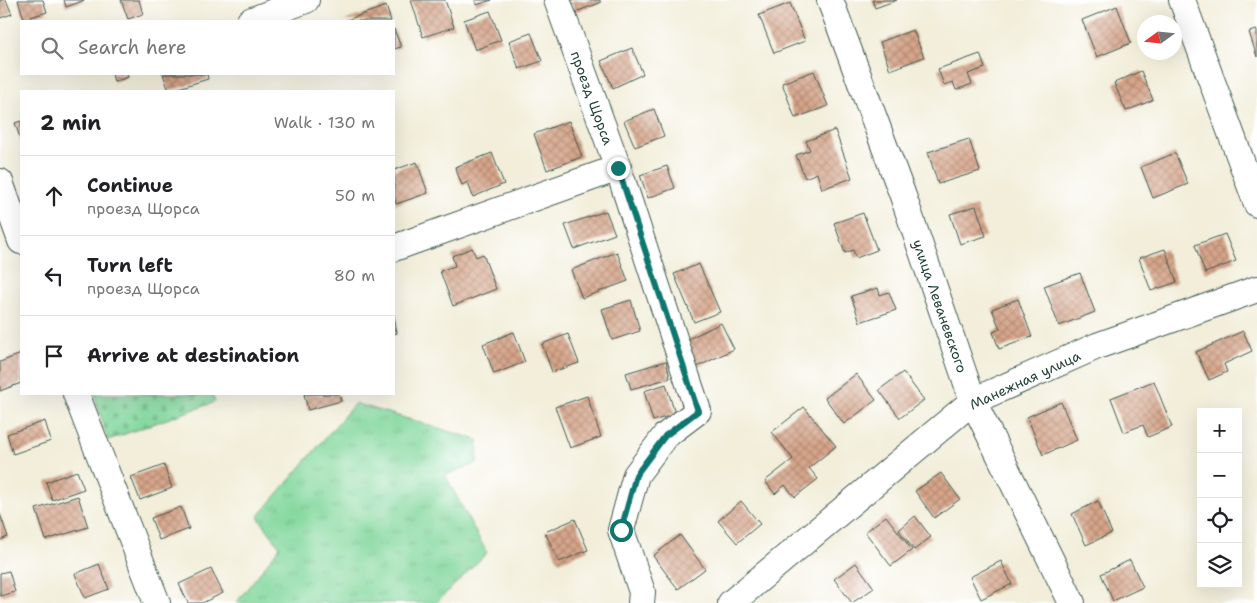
<!DOCTYPE html>
<meta charset="utf-8">
<style>
:root{--surface:#fff;--page:#f2f2f2;--text:#202124;--muted:#757577;--line:#e0e0e0}
body{margin:0;font-family:"Shantell Sans",sans-serif;background:var(--page);color:var(--text)}
.controls{position:absolute;right:15px;bottom:15px;display:grid;overflow:hidden;border-radius:0px;box-shadow:0 5px 20px #0002}
.controls button{width:45px;height:45px;display:grid;place-items:center;padding:0;border:0;border-bottom:1px solid var(--line);background:var(--surface);color:var(--text);font:25px sans-serif}
.compass{position:absolute;left:1137px;top:15px;width:45px;height:45px;border-radius:50%;background:var(--surface);box-shadow:0 5px 20px #0002;rotate:255deg}
.stop{position:absolute;width:15px;height:15px;margin:-11px;border:4px solid #0f766e;border-radius:50%;background:#fff}
.stop.end{background:#0f766e;border-color:#fff;box-shadow:0 1px 5px #0008}
.list{margin:0;padding:0;list-style:none}
h2{display:flex;justify-content:space-between;align-items:center;height:65px;margin:0;padding:0 20px;font-size:21px}
h2 small{font-size:16px;font-weight:400;color:var(--muted)}
.list li{display:grid;grid-template-columns:32px 1fr auto;gap:15px;align-items:center;box-sizing:border-box;height:80px;padding:0 20px;border-top:1px solid var(--line)}
.list b{display:block;font-size:19px;white-space:nowrap}
.list p{margin:0;font-size:16px;white-space:nowrap;color:var(--muted)}
.list em{font-size:16px;font-style:normal;color:var(--muted)}
.icon{flex:none;width:28px;height:28px;fill:none;stroke:currentColor;stroke-width:2;stroke-linecap:round;stroke-linejoin:round}
.map{position:relative;flex:none;width:1257px;height:603px;overflow:hidden}
.search{position:absolute;background:var(--surface);box-shadow:0 5px 20px #0002;left:20px;top:20px;width:375px;height:55px;display:flex;align-items:center;gap:12px;box-sizing:border-box;padding:0 18px;border-radius:0px;color:var(--muted);font-size:19px}
.panel{position:absolute;background:var(--surface);box-shadow:0 5px 20px #0002;left:20px;top:90px;width:375px;height:305px;border-radius:0px}
.map>svg:first-child{display:block}
.grass{fill:url(#grass-tufts);stroke:#508a68}
.cemetery{fill:url(#cemetery-stones);stroke:#508a68}
.building{fill:url(#building-cross-hatch)}
.lines{fill:none;stroke-linecap:round;stroke-linejoin:round}
.minor-casing{stroke:#3f584d;stroke-width:28}
.minor{stroke:#fff;stroke-width:26}
.route{stroke:#0f766e;stroke-width:6}
.labels{text-anchor:middle;stroke-width:4.5;stroke-linejoin:round;paint-order:stroke}
.street-label{font-size:14px;fill:#1f3d34;stroke:#fff}
</style>
<div class="map">
<svg width="1257" height="603" viewBox="0 0 1257 603">
<defs>
<pattern id="grass-tufts" width="24" height="20" patternUnits="userSpaceOnUse" patternTransform="scale(1.25)"><rect width="24" height="20" fill="#81d79b"/><path d="M3 7l-1-3M5 7V3M7 7l1-3M15 17l-1-3M17 17v-4M19 17l1-3" fill="none" stroke="#6fb986"/></pattern>
<pattern id="cemetery-stones" width="16" height="16" patternUnits="userSpaceOnUse" patternTransform="scale(1.25)"><rect width="16" height="16" fill="#81d79b"/><path d="M2 7V4a2 2 0 0 1 4 0v3zM10 15v-3a2 2 0 0 1 4 0v3z" fill="#6fb986"/></pattern>
<pattern id="building-cross-hatch" width="8" height="8" patternUnits="userSpaceOnUse" patternTransform="scale(1.25)"><rect width="8" height="8" fill="#d7a58a"/><path d="M0 0l8 8M0 8l8-8" fill="none" stroke="#ae8872"/></pattern>
</defs>
<rect width="100%" height="100%" fill="#fff"/>
<filter id="ink" filterUnits="userSpaceOnUse"><feTurbulence type="fractalNoise" baseFrequency=".02" numOctaves="2"/><feDisplacementMap in="SourceGraphic" scale="10" xChannelSelector="R" yChannelSelector="G"/><feConvolveMatrix kernelMatrix="1 2 1 2 8 2 1 2 1" color-interpolation-filters="sRGB"/></filter>
<filter id="wash" filterUnits="userSpaceOnUse"><feTurbulence type="fractalNoise" baseFrequency=".0096" numOctaves="4" result="noise"/><feDisplacementMap in="SourceGraphic" scale="20" xChannelSelector="R" yChannelSelector="G"/><feGaussianBlur stdDeviation="1.12" result="paint"/><feColorMatrix in="noise" values="0 0 0 0 0 0 0 0 0 0 0 0 0 0 0 0 0 1.4 0 .05"/><feComposite in="paint" operator="in"/></filter>
<g filter="url(#wash)">
<rect width="100%" height="100%" fill="#f2eeda"/>
<!-- grass -->
<polygon class="grass" points="355,403 478,440 477,463 445,475 487,553 436,603 236,603 280,547 258,517"/>
<!-- cemetery -->
<polygon class="cemetery" points="94,394 212,394 215,402 108,440"/>
<g id="blocks">
<!-- building -->
<g class="building">
<polygon points="0,0 6,0 12,14 0,18"/>
<polygon points="18,0 43,0 47,12 24,19"/>
<polygon points="64,0 85,0 66,7"/>
<polygon points="121,0 139,0 143,14 128,19"/>
<polygon points="411,0 445,0 454,27 423,37"/>
<polygon points="475,0 492,0 476,5"/>
<polygon points="571,0 600,0 600,3 575,12"/>
<polygon points="872,0 897,0 875,8"/>
<polygon points="790,3 805,41 774,53 759,15"/>
<polygon points="386,6 391,21 344,21"/>
<polygon points="1117,6 1131,43 1097,57 1082,20"/>
<polygon points="490,11 501,40 475,50 464,20"/>
<polygon points="394,29 401,47 394,49"/>
<polygon points="913,30 924,57 890,70 880,42"/>
<polygon points="1257,30 1257,57 1249,32"/>
<polygon points="531,33 542,61 519,69 509,41"/>
<polygon points="632,48 643,74 613,88 601,61"/>
<polygon points="980,54 985,68 968,74 972,84 956,90 953,82 944,85 938,69"/>
<polygon points="814,71 828,106 795,118 782,83"/>
<polygon points="1141,71 1153,100 1126,111 1114,83"/>
<polygon points="112,74 127,74 128,77 114,82"/>
<polygon points="163,74 207,74 208,79 169,91"/>
<polygon points="654,109 664,136 635,147 624,121"/>
<polygon points="21,121 21,141 15,123"/>
<polygon points="569,121 582,157 547,170 534,134"/>
<polygon points="835,130 852,178 822,189 817,173 805,178 796,155 810,150 806,141"/>
<polygon points="969,139 980,171 938,184 928,152"/>
<polygon points="492,153 504,184 473,197 468,182 462,185 455,167"/>
<polygon points="1175,153 1188,184 1153,198 1141,167"/>
<polygon points="417,162 428,193 396,204 394,196 394,170"/>
<polygon points="667,166 675,188 648,198 640,175"/>
<polygon points="976,206 986,236 960,244 950,214"/>
<polygon points="606,211 615,234 574,249 565,225"/>
<polygon points="863,213 877,250 856,258 853,250 845,253 834,223"/>
<polygon points="1225,234 1236,261 1205,273 1195,245"/>
<polygon points="472,248 476,257 483,254 496,289 453,306 440,271 455,266 452,256"/>
<polygon points="1165,249 1177,282 1151,291 1139,258"/>
<polygon points="617,252 628,281 582,298 571,270"/>
<polygon points="699,264 720,312 694,322 674,274"/>
<polygon points="1080,273 1095,312 1059,326 1044,286"/>
<polygon points="878,288 880,295 889,292 896,310 860,322 851,296"/>
<polygon points="1018,299 1032,337 999,349 993,332 1000,329 992,309"/>
<polygon points="631,300 640,331 612,340 602,309"/>
<polygon points="394,315 397,333 394,334"/>
<polygon points="721,323 734,349 697,367 684,341"/>
<polygon points="1243,331 1252,351 1224,364 1227,372 1209,380 1196,352"/>
<polygon points="514,332 525,362 494,374 483,344"/>
<polygon points="568,334 579,363 552,372 542,344"/>
<polygon points="21,354 21,383 0,391 0,362"/>
<polygon points="666,361 670,378 631,389 626,373"/>
<polygon points="903,372 924,400 900,418 879,390"/>
<polygon points="856,374 876,400 844,424 825,398"/>
<polygon points="1154,381 1172,427 1148,437 1143,425 1124,432 1111,398"/>
<polygon points="666,384 675,414 653,421 644,391"/>
<polygon points="304,394 339,394 341,401 308,410"/>
<polygon points="587,396 601,437 570,448 555,407"/>
<polygon points="1061,402 1077,440 1043,455 1027,417"/>
<polygon points="804,407 836,446 809,468 818,479 795,497 785,485 775,494 765,481 793,459 772,432"/>
<polygon points="45,421 51,441 13,454 7,434"/>
<polygon points="164,465 172,488 140,500 131,477"/>
<polygon points="77,471 84,489 52,500 46,482"/>
<polygon points="941,473 960,499 934,518 915,491"/>
<polygon points="78,496 88,527 46,540 36,509"/>
<polygon points="741,501 760,524 737,543 718,521"/>
<polygon points="1098,501 1112,533 1086,545 1072,514"/>
<polygon points="181,507 189,529 159,540 151,518"/>
<polygon points="0,514 8,537 0,540"/>
<polygon points="886,516 912,550 891,566 865,532"/>
<polygon points="915,516 931,537 914,550 899,530"/>
<polygon points="575,519 588,550 559,562 545,532"/>
<polygon points="680,535 705,569 678,589 653,556"/>
<polygon points="1130,560 1143,587 1113,601 1101,574"/>
<polygon points="1001,561 1012,584 981,599 970,577"/>
<polygon points="856,563 874,588 852,603 834,579"/>
<polygon points="99,564 109,589 85,598 75,574"/>
<polygon points="211,569 223,593 202,603 188,603 179,584"/>
<polygon points="9,571 15,592 0,596 0,573"/>
</g>
</g>
</g>
<g filter="url(#ink)">
<use href="#blocks" fill-opacity="0" stroke="#3f584d" stroke-width="1"/>
<g class="lines">
<!-- minor casing -->
<g class="minor-casing">
<g id="minor">
<polyline points="557,0 618,168 698,411 665,436 636,475 621,530 642,592 641,603"/>
<polyline points="830,0 903,196 973,401 1072,603"/>
<polyline points="1182,0 1257,204"/>
<polyline points="250,21 306,0"/>
<polyline points="0,182 21,241"/>
<polyline points="394,248 618,168"/>
<polyline points="76,394 157,603"/>
<polyline points="731,603 973,401 1097,346 1257,289"/>
</g>
</g>
<!-- minor -->
<use href="#minor" class="minor"/>
</g>
</g>
<g class="lines" filter="url(#ink)">
<!-- route -->
<polyline class="route" points="618,168 698,411 665,436 636,475 621,530"/>
</g>
<g class="labels">
<!-- street labels -->
<g class="street-label">
<text transform="translate(592 98) rotate(70)" y="5">проезд Щорса</text>
<text transform="translate(940 306) rotate(71)" y="5">улица Леваневского</text>
<text transform="translate(1025 380) rotate(-25)" y="5">Манежная улица</text>
</g>
</g>
</svg>
<div class="controls">
<button>+</button>
<button>−</button>
<button><svg class="icon" aria-label="locate" viewBox="0 0 24 24"><circle cx="12" cy="12" r="6"/><path d="M12 2v4M12 18v4M2 12h4M18 12h4"/></svg></button>
<button><svg class="icon" aria-label="layers" viewBox="0 0 24 24"><path d="M12 4l9 5-9 5-9-5zM3 14l9 5 9-5"/></svg></button>
</div>
<svg class="compass" viewBox="-18 -18 36 36"><path d="M0-13l5 13h-10z" fill="#e53935"/><path d="M0 13l5-13h-10z" fill="#757577"/></svg>
<div class="stop" style="left:621px;top:530px"></div>
<div class="stop end" style="left:618px;top:168px"></div>
<div class="search"><svg class="icon" aria-label="search" viewBox="0 0 24 24"><circle cx="10" cy="10" r="6"/><path d="M15 15l6 6"/></svg>Search here</div>
<section class="panel">
<h2>2 min<small>Walk · 130 m</small></h2>
<ul class="list">
<li><svg class="icon" aria-label="ahead" viewBox="0 0 24 24"><path d="M12 20V5M6 11l6-6 6 6"/></svg><div><b>Continue</b><p>проезд Щорса</p></div><em>50 m</em></li>
<li><svg class="icon" aria-label="left" viewBox="0 0 24 24"><path d="M17 20v-9H6M10 6l-5 5 5 5"/></svg><div><b>Turn left</b><p>проезд Щорса</p></div><em>80 m</em></li>
<li><svg class="icon" aria-label="arrive" viewBox="0 0 24 24"><path d="M6 21V4h12l-3 4 3 4H6"/></svg><div><b>Arrive at destination</b></div></li>
</ul>
</section>
</div>
